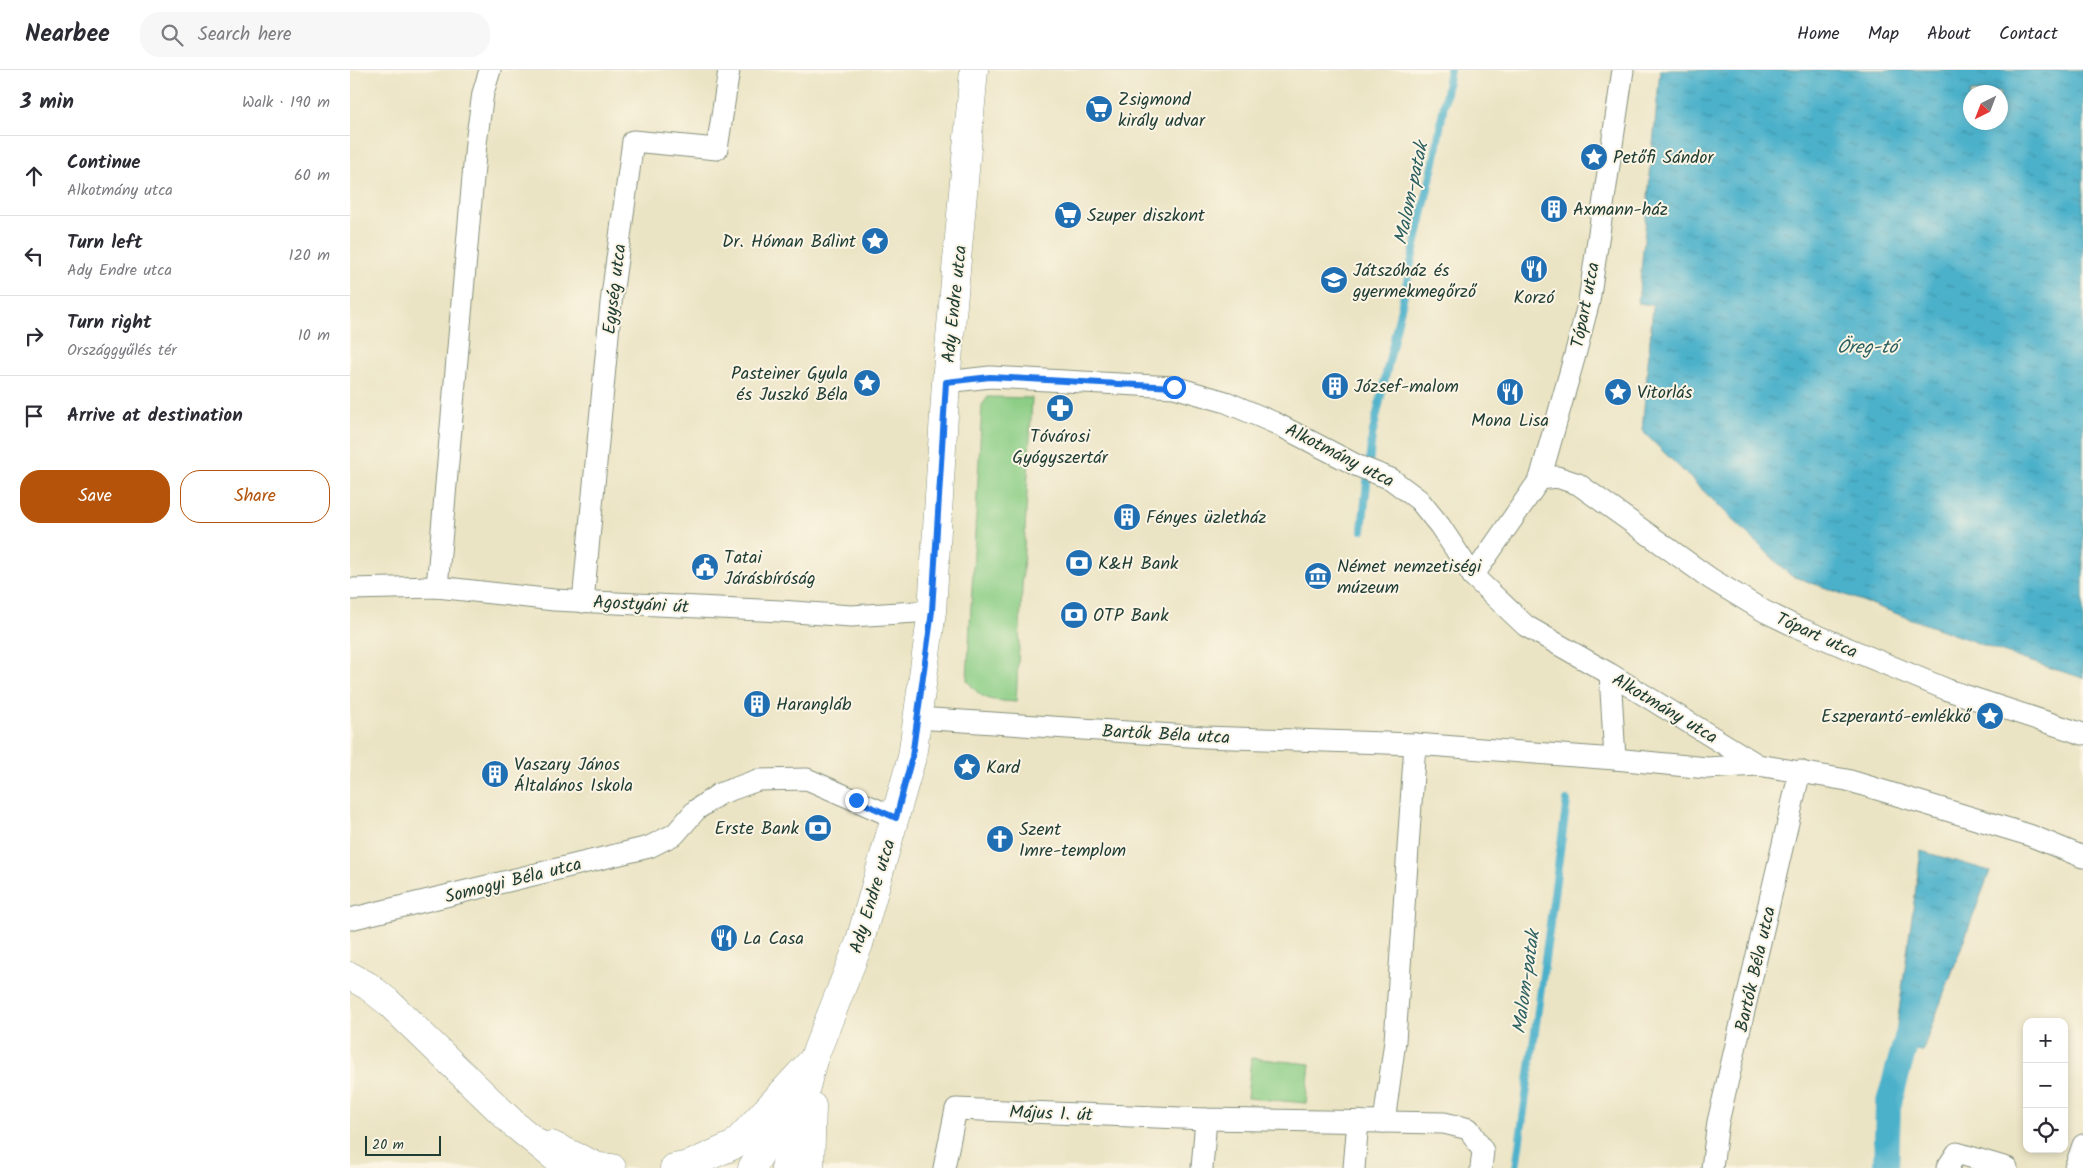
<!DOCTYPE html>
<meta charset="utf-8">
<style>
:root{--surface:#fff;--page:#f7f7f7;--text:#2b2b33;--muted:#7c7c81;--line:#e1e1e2;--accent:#b45309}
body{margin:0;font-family:Kalam,sans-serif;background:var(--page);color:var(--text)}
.controls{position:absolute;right:15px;bottom:15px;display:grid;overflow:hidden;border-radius:10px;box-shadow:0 2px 8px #0003}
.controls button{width:45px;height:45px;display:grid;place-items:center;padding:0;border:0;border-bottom:1px solid var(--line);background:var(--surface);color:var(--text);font:25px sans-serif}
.compass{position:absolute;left:1613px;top:15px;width:45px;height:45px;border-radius:50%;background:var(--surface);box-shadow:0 2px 8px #0003;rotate:222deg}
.scale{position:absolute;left:15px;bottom:12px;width:76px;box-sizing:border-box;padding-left:5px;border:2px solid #1f3d34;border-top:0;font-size:14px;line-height:18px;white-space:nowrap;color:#1f3d34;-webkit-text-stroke:4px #fcf5e5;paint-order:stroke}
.stop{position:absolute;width:15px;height:15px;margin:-11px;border:4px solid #1a73e8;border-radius:50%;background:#fff}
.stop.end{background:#1a73e8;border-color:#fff;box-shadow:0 1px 5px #0008}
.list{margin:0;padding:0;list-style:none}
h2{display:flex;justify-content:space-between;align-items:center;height:65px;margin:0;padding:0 20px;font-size:21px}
h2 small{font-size:16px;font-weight:400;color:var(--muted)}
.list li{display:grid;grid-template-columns:32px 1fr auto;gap:15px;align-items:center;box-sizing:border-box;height:80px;padding:0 20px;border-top:1px solid var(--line)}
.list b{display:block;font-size:19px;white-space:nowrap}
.list p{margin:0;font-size:16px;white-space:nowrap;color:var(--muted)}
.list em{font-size:16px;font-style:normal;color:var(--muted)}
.actions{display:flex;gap:10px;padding:15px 20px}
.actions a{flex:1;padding:11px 0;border:1px solid var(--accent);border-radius:20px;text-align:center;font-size:18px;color:var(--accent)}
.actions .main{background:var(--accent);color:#fff}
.icon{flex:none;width:28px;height:28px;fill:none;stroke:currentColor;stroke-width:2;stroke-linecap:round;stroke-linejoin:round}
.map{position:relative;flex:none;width:1733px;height:1098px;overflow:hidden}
header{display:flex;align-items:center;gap:30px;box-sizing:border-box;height:70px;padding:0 25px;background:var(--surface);border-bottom:1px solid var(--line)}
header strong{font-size:24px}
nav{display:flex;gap:28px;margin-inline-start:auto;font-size:18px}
.search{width:350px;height:45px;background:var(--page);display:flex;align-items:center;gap:12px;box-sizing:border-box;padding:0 18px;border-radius:20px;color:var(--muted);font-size:19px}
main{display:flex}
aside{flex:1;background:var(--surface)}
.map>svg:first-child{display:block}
.green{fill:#8cce86;stroke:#56865d}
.water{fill:url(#water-ripples);stroke:#35777f;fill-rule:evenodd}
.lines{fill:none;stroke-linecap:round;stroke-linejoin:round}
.stream{stroke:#4bb1ca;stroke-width:8}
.canal{stroke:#4bb1ca;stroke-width:26}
.minor-casing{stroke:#85907c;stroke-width:23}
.primary-casing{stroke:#85907c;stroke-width:29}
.minor{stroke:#fff;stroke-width:21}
.primary{stroke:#fff;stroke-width:28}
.route{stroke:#1a73e8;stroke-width:6}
.labels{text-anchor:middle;stroke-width:4;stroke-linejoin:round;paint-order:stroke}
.poi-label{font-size:18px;fill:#1f3d34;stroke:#fcf5e5;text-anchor:start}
.street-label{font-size:18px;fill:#1f3d34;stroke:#fcf5e5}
.water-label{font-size:19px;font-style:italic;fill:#2c6061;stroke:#fcf5e5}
</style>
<header>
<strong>Nearbee</strong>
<div class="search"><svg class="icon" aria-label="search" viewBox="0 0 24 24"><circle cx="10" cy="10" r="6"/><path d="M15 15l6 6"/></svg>Search here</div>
<nav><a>Home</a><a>Map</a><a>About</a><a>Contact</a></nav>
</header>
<main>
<aside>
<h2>3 min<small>Walk · 190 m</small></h2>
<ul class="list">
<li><svg class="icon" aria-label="ahead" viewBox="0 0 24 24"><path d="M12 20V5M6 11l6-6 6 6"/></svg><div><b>Continue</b><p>Alkotmány utca</p></div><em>60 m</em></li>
<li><svg class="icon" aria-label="left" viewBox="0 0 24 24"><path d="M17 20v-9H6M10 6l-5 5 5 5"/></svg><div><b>Turn left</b><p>Ady Endre utca</p></div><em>120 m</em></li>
<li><svg class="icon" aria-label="right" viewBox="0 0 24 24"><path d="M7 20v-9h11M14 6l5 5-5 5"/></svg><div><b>Turn right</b><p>Országgyűlés tér</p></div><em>10 m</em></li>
<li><svg class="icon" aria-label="arrive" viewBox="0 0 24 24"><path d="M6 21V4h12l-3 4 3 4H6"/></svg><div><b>Arrive at destination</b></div></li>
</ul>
<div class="actions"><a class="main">Save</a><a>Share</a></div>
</aside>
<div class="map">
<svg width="1733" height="1098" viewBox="0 0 1733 1098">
<defs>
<pattern id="water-ripples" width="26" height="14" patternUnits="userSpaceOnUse" patternTransform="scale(1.25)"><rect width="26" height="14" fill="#4bb1ca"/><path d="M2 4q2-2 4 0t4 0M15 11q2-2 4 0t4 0" fill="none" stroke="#3e91a5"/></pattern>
</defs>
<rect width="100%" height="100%" fill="#fcf5e5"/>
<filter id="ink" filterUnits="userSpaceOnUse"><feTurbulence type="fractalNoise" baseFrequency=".02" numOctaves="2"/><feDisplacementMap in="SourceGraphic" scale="10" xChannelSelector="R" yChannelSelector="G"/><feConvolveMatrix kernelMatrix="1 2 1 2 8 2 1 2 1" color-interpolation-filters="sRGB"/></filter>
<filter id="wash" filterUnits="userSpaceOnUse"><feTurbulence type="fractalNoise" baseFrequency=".0096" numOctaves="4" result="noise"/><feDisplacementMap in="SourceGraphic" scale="20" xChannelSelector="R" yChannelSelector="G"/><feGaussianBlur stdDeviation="1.12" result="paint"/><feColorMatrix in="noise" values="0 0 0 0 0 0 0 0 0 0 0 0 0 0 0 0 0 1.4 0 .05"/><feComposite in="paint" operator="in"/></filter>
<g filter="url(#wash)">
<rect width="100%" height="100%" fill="#ebe4c4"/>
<!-- green -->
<g class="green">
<path d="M638,327L682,328L666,632C641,630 633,632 617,610L632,335Z"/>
<polygon points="901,988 960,994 956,1033 897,1028"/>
</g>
<!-- water -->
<g class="water">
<path d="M1310,0H1733V608L1672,589L1440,505L1292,361L1303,235L1288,233ZM1620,22H1650V52H1620Z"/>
<polygon points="1571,781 1640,801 1572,982 1545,970"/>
</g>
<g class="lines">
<!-- stream -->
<g class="stream">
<polyline points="1012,460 1022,366 1084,92 1100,0"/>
<polyline points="1166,1098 1217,731"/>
</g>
<!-- canal -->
<polyline class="canal" points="1536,1098 1538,1036 1565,939"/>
</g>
</g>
<g filter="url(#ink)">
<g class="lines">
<!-- minor casing -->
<g class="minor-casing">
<g id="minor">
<polyline points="596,312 640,307 824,317 876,332 925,353 1008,396 1041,409 1069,430 1090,456 1123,506 1176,556 1260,604 1408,695"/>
<polyline points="1190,409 1207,407 1228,414 1361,509 1414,541 1449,558 1598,620 1733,664"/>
<polyline points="1123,506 1190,409 1225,285 1239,231 1273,0"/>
<polyline points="87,517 126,73 133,23 140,0"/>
<polyline points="0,519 87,517 204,530 430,541 501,546 582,541"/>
<polyline points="233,532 261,233 283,71 367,79 379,0"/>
<polyline points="1260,604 1265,689"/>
<polyline points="567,648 854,667 1065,674 1265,689 1357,698 1408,695 1497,710 1679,765 1733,787"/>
<polyline points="0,849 299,777 325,764 346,740 369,724 408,710 457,709 546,748"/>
<polyline points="1034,1052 1045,971 1065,674"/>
<polyline points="594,1098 606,1039 856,1049 1094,1053 1119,1059 1133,1081 1131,1098"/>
<polyline points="852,1098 856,1049"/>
<polyline points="1004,1098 1008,1051"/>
<polyline points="1362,1098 1368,1052 1450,701"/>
<polyline points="1597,1098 1607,1083 1657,1098"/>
<polyline points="1725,1098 1733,1075"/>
</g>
</g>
<!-- primary casing -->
<g class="primary-casing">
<g id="primary">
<polyline points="0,906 18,916 38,932 165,1055 218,1098"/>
<polyline points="201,1075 248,1097 262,1098"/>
<polyline points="324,1098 339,1095 384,1075 460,993"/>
<polyline points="402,1098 442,1028"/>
<polyline points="435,1098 463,990 509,874 562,687 582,541 596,312 624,0"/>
<polyline points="460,1098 462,1036"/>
</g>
</g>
<!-- minor -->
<use href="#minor" class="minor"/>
<!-- primary -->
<use href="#primary" class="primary"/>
</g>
</g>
<g class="lines" filter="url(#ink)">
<!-- route -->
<polyline class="route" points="506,730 546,748 562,687 582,541 596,312 640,307 824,317"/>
</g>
<!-- icons -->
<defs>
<g id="supermarket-disc" transform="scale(1.4375)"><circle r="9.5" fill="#1f6fb2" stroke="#fcf5e5"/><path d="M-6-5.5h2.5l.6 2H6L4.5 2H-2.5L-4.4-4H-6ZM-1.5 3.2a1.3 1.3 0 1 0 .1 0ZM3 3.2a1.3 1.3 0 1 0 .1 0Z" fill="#fff"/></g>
<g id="sight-disc" transform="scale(1.4375)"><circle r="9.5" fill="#1f6fb2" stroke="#fcf5e5"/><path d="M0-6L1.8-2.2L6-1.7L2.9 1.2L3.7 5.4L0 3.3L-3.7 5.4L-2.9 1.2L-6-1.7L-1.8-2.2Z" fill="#fff"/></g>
<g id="building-disc" transform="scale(1.4375)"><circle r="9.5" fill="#1f6fb2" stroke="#fcf5e5"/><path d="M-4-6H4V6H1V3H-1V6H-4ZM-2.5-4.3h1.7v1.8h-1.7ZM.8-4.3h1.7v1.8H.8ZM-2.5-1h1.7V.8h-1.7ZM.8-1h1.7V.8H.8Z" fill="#fff"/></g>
<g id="restaurant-disc" transform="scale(1.4375)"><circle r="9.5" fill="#1f6fb2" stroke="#fcf5e5"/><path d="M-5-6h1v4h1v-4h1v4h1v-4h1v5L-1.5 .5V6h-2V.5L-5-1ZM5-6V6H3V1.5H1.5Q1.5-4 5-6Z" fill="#fff"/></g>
<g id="school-disc" transform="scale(1.4375)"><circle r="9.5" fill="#1f6fb2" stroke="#fcf5e5"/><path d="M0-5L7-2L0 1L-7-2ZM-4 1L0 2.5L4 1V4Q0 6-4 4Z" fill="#fff"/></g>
<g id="pharmacy-disc" transform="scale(1.4375)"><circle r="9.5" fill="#1f6fb2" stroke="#fcf5e5"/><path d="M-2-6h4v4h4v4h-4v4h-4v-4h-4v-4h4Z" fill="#fff"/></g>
<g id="bank-disc" transform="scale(1.4375)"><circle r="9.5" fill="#1f6fb2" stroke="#fcf5e5"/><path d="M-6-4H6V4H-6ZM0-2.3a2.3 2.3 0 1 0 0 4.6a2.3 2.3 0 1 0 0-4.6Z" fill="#fff"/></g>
<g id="civic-disc" transform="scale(1.4375)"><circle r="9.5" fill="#1f6fb2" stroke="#fcf5e5"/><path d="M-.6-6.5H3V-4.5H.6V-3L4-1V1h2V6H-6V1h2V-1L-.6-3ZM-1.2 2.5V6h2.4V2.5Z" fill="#fff"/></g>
<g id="museum-disc" transform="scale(1.4375)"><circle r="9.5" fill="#1f6fb2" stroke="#fcf5e5"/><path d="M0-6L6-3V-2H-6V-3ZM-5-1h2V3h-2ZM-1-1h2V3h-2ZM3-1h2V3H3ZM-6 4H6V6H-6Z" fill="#fff"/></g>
<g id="church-disc" transform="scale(1.4375)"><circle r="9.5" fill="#1f6fb2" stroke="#fcf5e5"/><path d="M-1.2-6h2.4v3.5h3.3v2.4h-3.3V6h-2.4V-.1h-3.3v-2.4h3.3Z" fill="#fff"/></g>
</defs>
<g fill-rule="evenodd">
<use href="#supermarket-disc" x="749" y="39"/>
<use href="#sight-disc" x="1244" y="87"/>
<use href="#building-disc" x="1204" y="139"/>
<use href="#supermarket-disc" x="718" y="145"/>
<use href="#sight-disc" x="525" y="171"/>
<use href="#restaurant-disc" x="1184" y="199"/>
<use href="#school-disc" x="984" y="210"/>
<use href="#sight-disc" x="517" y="313"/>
<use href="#building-disc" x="985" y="316"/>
<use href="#restaurant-disc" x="1160" y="322"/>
<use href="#sight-disc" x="1268" y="322"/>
<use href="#pharmacy-disc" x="710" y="338"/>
<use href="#building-disc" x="777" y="447"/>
<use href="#bank-disc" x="729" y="493"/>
<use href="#civic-disc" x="355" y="497"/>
<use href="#museum-disc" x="968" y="506"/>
<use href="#bank-disc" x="724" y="545"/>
<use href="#building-disc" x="407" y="634"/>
<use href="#sight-disc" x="1640" y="646"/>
<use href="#sight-disc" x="617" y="697"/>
<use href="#building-disc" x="145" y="704"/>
<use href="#bank-disc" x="468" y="758"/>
<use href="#church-disc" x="650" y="769"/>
<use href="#restaurant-disc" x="374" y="868"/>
</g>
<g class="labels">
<!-- poi labels -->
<g class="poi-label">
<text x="768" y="35">Zsigmond<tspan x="768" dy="21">király udvar</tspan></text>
<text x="1263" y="93">Petőfi Sándor</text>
<text x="1223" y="145">Axmann-ház</text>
<text x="737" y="151">Szuper diszkont</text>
<text x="506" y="177" text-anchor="end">Dr. Hóman Bálint</text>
<text x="1003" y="206">Játszóház és<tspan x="1003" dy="21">gyermekmegőrző</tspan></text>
<text x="1184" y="233" text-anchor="middle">Korzó</text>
<text x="498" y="309" text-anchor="end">Pasteiner Gyula<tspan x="498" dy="21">és Juszkó Béla</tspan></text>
<text x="1004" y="322">József-malom</text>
<text x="1287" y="328">Vitorlás</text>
<text x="1160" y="356" text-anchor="middle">Mona Lisa</text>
<text x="710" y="372" text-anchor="middle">Tóvárosi<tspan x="710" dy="21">Gyógyszertár</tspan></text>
<text x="796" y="453">Fényes üzletház</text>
<text x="374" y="493">Tatai<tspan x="374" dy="21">Járásbíróság</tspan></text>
<text x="748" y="499">K&amp;H Bank</text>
<text x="987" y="502">Német nemzetiségi<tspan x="987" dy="21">múzeum</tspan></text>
<text x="743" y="551">OTP Bank</text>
<text x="426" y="640">Harangláb</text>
<text x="1621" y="652" text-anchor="end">Eszperantó-emlékkő</text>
<text x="164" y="700">Vaszary János<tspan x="164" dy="21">Általános Iskola</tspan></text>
<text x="636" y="703">Kard</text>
<text x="449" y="764" text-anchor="end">Erste Bank</text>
<text x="669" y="765">Szent<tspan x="669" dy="21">Imre-templom</tspan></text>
<text x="393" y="874">La Casa</text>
</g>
<!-- street labels -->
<g class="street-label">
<text transform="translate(264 219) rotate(-83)" y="6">Egység utca</text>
<text transform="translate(604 234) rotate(-84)" y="6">Ady Endre utca</text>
<text transform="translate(1235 235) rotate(-79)" y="6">Tópart utca</text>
<text transform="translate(990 385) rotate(27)" y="6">Alkotmány utca</text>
<text transform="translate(291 534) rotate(3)" y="6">Agostyáni út</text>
<text transform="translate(1467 565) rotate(24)" y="6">Tópart utca</text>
<text transform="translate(1315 638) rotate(31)" y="6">Alkotmány utca</text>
<text transform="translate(816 664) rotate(3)" y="6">Bartók Béla utca</text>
<text transform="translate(163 810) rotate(-14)" y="6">Somogyi Béla utca</text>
<text transform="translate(522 826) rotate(-73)" y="6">Ady Endre utca</text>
<text transform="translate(1405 899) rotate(-77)" y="6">Bartók Béla utca</text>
<text transform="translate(701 1043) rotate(2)" y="6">Május 1. út</text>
</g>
<!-- water labels -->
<g class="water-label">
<text transform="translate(1060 123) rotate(-78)" y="7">Malom-patak</text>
<text x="1517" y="283">Öreg-tó</text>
<text transform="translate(1175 912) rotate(-82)" y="7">Malom-patak</text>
</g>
</g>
</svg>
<div class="controls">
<button>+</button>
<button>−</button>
<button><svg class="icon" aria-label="locate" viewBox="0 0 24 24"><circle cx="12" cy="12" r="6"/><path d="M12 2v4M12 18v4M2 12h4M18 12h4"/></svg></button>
</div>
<svg class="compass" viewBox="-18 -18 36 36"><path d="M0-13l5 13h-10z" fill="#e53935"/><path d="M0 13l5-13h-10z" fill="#7c7c81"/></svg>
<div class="scale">20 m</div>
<div class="stop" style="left:824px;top:317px"></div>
<div class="stop end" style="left:506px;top:730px"></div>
</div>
</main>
